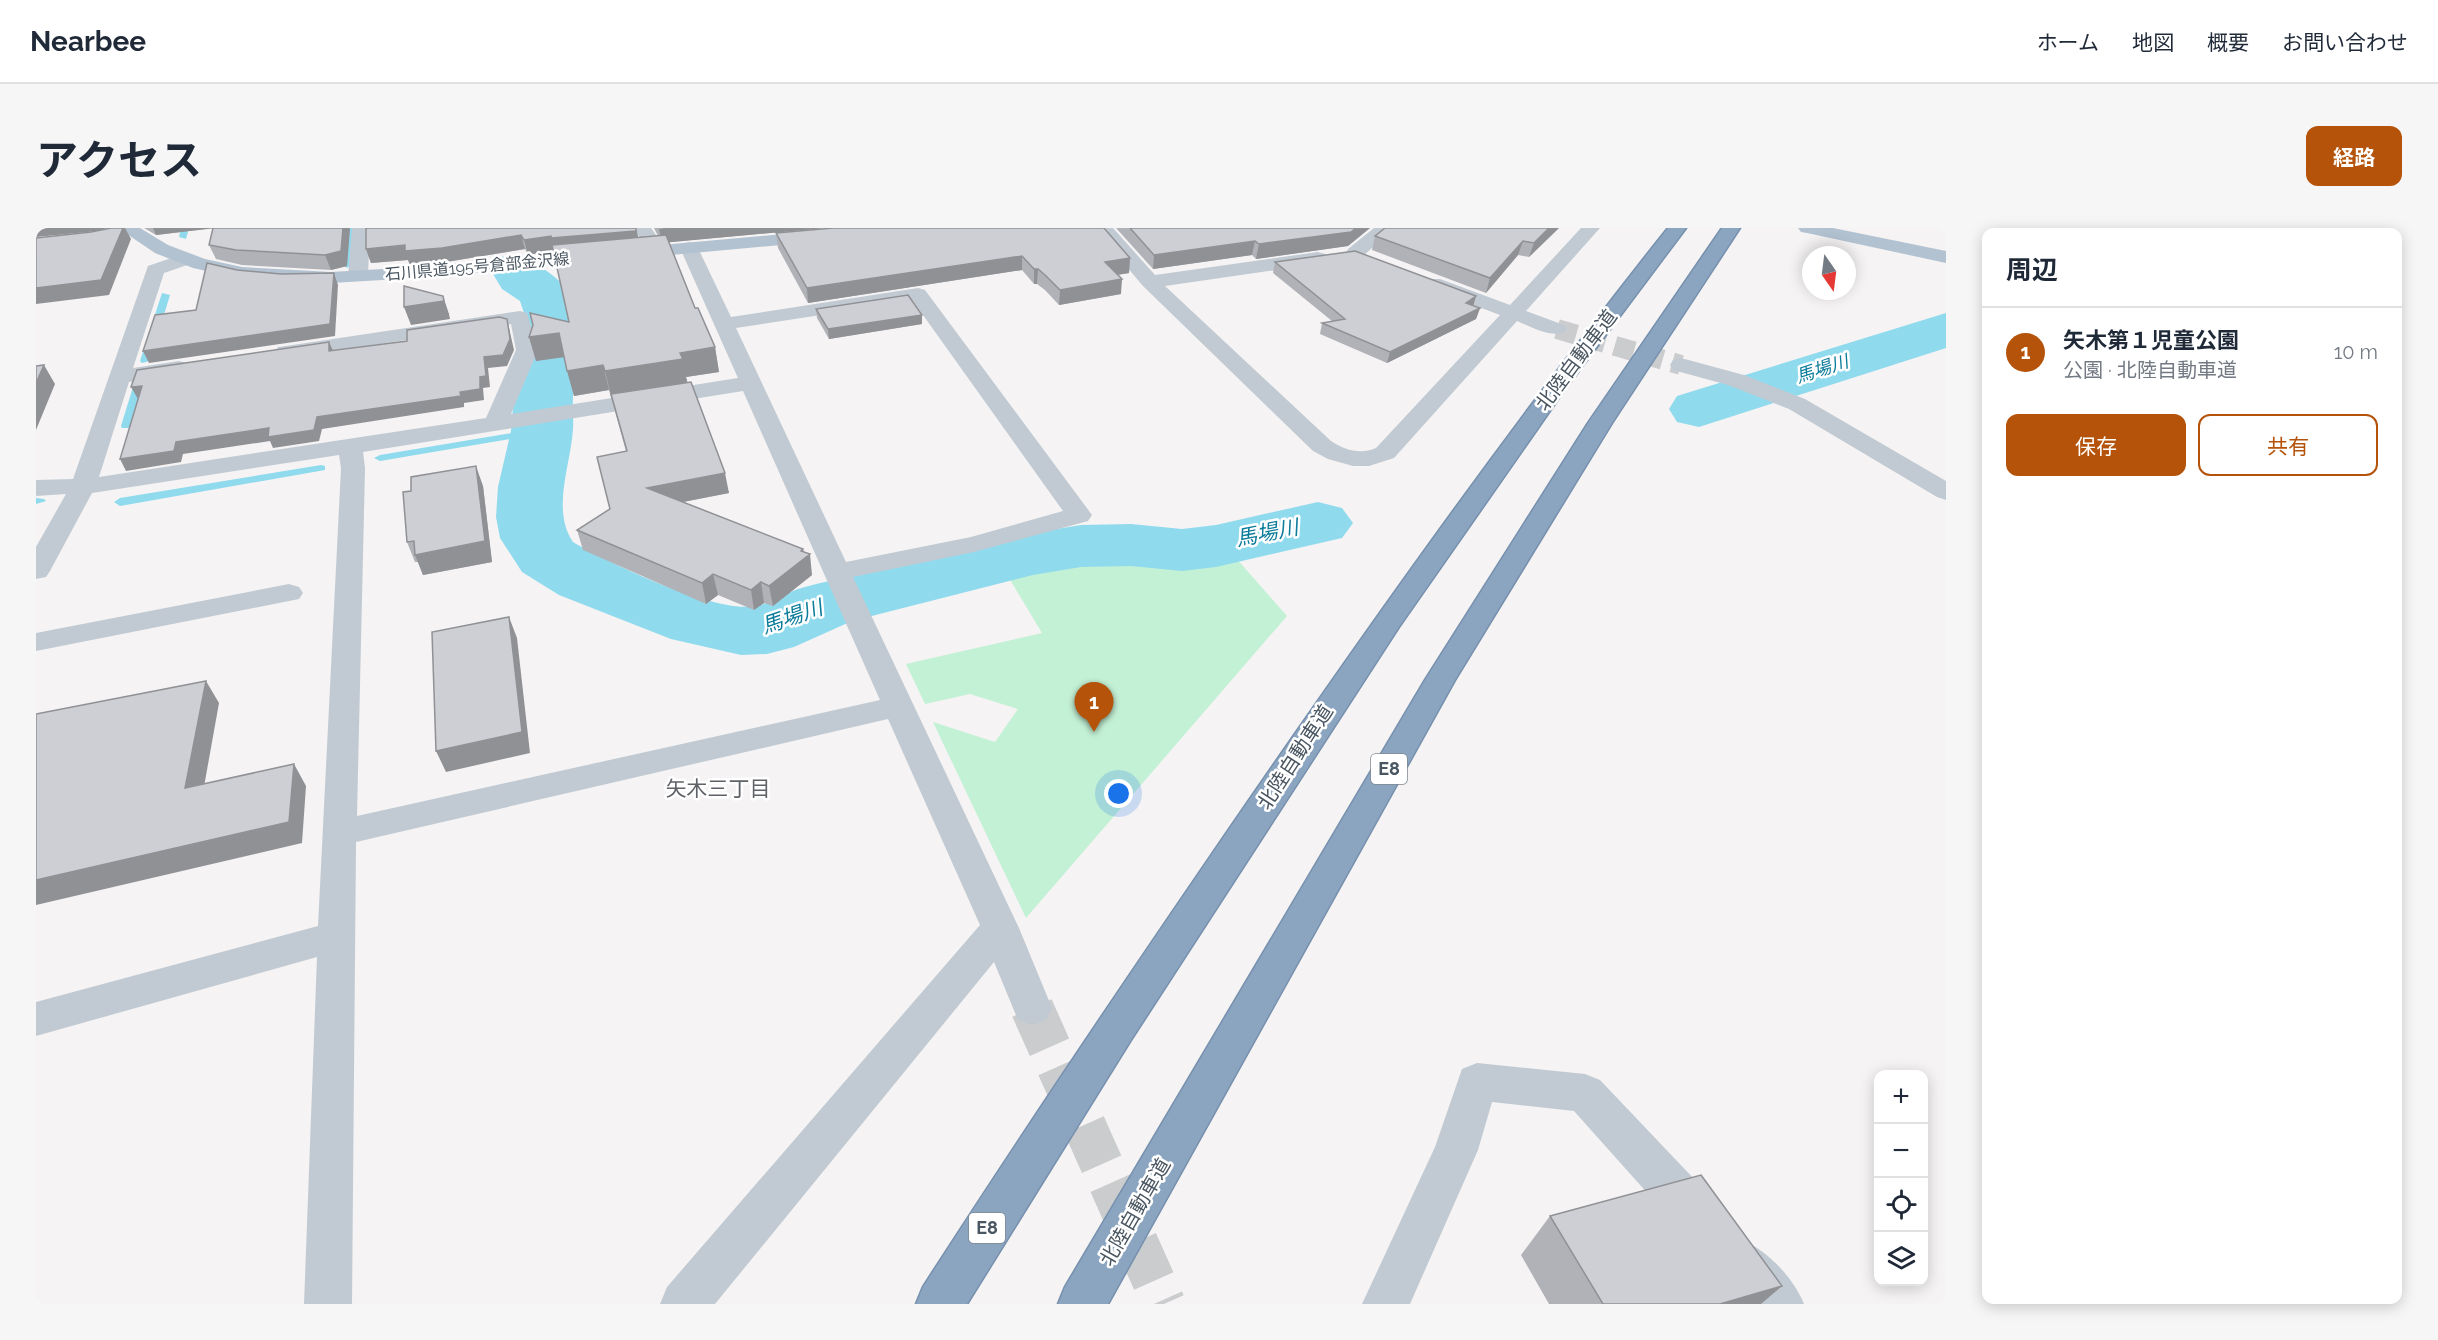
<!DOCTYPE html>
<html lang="ja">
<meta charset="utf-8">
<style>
:root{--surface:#fff;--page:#f6f6f7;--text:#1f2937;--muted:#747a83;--line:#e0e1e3;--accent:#b45309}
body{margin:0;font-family:Raleway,"Noto Sans JP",sans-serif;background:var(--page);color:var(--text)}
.controls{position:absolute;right:18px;bottom:18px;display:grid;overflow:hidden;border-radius:12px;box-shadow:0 3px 15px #0003}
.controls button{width:54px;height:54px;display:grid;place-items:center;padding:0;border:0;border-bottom:2px solid var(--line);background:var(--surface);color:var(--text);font:30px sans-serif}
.compass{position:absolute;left:1766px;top:18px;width:54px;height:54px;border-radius:50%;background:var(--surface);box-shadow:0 3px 15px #0003;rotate:166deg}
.you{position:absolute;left:1083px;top:566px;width:21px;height:21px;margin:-15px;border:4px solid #fff;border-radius:50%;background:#1a73e8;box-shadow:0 0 0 9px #1a73e833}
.badge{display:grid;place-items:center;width:39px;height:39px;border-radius:50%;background:var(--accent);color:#fff;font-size:20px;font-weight:700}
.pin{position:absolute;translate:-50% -50px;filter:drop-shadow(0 2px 3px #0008)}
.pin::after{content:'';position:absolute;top:32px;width:21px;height:18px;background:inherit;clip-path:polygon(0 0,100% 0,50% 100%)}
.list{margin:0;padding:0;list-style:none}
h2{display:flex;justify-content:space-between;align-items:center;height:78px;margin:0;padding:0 24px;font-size:26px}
h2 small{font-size:20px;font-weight:400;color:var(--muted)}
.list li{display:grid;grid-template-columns:39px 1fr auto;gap:18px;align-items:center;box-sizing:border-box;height:90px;padding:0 24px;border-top:2px solid var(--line)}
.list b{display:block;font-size:22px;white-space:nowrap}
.list p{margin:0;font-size:20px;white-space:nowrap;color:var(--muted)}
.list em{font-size:20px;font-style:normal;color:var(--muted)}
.actions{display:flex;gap:12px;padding:18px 24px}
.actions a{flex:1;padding:14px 0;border:2px solid var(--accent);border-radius:12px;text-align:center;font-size:21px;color:var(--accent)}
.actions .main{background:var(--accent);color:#fff}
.icon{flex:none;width:33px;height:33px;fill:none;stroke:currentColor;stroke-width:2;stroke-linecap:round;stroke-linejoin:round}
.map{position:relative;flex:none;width:1910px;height:1076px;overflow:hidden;border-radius:12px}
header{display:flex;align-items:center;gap:36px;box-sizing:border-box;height:84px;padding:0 30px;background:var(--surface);border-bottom:2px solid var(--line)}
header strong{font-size:28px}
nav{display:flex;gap:33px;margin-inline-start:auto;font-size:21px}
.intro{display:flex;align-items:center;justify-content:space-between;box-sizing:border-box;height:144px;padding:0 36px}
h1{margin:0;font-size:42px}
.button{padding:15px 27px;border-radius:12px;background:var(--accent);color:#fff;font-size:21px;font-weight:700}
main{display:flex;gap:36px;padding:0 36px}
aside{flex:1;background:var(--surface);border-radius:12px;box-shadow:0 3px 15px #0003}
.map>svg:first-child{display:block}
.green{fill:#c3f1d5}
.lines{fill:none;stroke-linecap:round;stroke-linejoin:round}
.stream{fill:#90daee;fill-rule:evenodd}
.river{fill:#90daee;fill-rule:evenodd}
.minor-tunnel-far1{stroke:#caccce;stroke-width:20;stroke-dasharray:20 10;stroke-linecap:butt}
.minor-tunnel{stroke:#caccce;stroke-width:43;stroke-dasharray:43 21;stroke-linecap:butt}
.highway-casing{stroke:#7690ad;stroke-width:3}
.minor{fill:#c1cad2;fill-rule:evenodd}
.major{fill:#b3c2d1;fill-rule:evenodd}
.highway{fill:#8ba5c1;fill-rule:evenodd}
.wall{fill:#b0b2b7}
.shaded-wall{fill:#909195}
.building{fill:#cdcfd5;stroke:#909195;stroke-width:1.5}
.labels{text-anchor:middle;stroke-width:5;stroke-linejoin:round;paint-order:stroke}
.far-street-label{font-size:16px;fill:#4a5661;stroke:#fff}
.far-water-label{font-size:18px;font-style:italic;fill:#0c7c9b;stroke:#fff}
.shield{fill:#fff;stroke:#808990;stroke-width:1.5}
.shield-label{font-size:18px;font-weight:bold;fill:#4a5661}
.street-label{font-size:20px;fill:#4a5661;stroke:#fff}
.water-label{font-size:21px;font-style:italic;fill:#0c7c9b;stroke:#fff}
.neighbourhood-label{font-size:21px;fill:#5f6368;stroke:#fff}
</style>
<header>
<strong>Nearbee</strong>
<nav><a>ホーム</a><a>地図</a><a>概要</a><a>お問い合わせ</a></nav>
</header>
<div class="intro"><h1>アクセス</h1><a class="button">経路</a></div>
<main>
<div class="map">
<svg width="1910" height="1076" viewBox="0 0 1910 1076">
<rect width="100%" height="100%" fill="#f5f3f3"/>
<!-- green -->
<polygon class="green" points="1199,329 1251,388 990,690 897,494 959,514 982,481 934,466 889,476 870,436 1006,405 973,350 1009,340 1038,335 1141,338"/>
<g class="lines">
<!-- stream -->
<g class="stream">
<polygon points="145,0 153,0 150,11 143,9"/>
<polygon points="311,0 319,0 315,37 311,40 307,37"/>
<polygon points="126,65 134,67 114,133 106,135 104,133"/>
<polygon points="102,156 107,159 95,198 94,200 86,200 85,198 97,159"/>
<polygon points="506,200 511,203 510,205 344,233 338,230 344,227"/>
<polygon points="285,237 289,238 289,242 84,278 78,274 84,270"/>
<polygon points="0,270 8,271 10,273 0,276"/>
</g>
<!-- river -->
<g class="river">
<path d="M479,26L497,30C504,40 512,43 521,51C535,62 546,86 549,103C555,126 545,135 539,155C535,169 538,187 537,201C535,236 515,282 537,314C573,335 679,386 719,378C734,376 748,366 762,361C771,358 780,356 789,354L996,305L1045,297L1095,296L1146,301L1180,297L1282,274L1306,280L1317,295L1306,310L1180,339L1146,343L1095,338L1045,339L997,347L816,393L758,419L731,426L705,427L635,411L523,367L486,344L464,310L460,289L462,259L475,203L479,157L495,126L494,103L484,73L466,61L454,41L461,30Z"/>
<polygon points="1910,85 1910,120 1663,199 1641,194 1633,181 1641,168"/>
</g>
<!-- minor-tunnel-far1 -->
<polyline class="minor-tunnel-far1" points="1521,101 1645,137"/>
<!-- minor-tunnel -->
<polyline class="minor-tunnel" points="996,780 1128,1076"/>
<!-- highway casing -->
<g class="highway-casing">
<g id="highway">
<path d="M1632,0H1650L1530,160L1363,399L1095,812L931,1076H880L887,1059C981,913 1078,769 1176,626C1322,413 1471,202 1632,0Z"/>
<polygon points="1686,0 1704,0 1576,195 1419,452 1072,1076 1022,1076 1029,1059 1389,452 1552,195"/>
</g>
</g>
<!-- minor -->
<g class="minor">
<polygon points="316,0 334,0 332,48 329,52 315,52 312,48"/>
<polygon points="597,0 615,0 623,11 624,23 622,27 608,27 606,23 605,11"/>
<path d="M1058,0H1077L1119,47L1282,24L1289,26L1291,30L1289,34L1282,36L1129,58L1295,213C1309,222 1324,227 1340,220L1464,87L1390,59L1387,55L1390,51H1404L1474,77L1545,0H1564L1490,83L1528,97L1531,101L1528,105C1513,109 1495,99 1481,93L1358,230L1333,238H1317L1292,231L1277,223L1107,58Z"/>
<polygon points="1338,0 1358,0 1326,29 1312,29 1310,25 1312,21"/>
<path d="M653,14L660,16L662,20L695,89L882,60L889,62L1056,287L1052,293L938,324L817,349L983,700L1016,780L1010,792L996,797L982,792L958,734L679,1076H624L631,1059L944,697L852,491L320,614L316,1076H268L281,729L0,808V774L282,698L305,240L303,227L56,265L14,343L10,349L0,351V319L30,266L0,268V252L37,251L112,38L150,25L157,27L159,31L157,35L128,45L97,140L143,133L151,135L154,140L151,145L143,147L93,154L63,249L450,190L480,122L475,96L250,130L242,129L239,124L242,119L250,118L484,83L491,85L502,122L475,186L702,150L644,20L646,16ZM877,73L1027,283L935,309L810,334L700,100ZM707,163L844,472L321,588L329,240L327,224Z"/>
<polygon points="1645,130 1708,147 1769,171 1910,253 1910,272 1901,269 1753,181 1692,157 1637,142 1634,137 1637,132"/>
<polygon points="253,356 263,359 267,365 263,371 0,423 0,405"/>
<polygon points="1441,835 1549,846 1564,852 1679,973 1686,989 1679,1005 1663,1011 1647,1005 1538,883 1456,874 1442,922 1374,1076 1326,1076 1399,919 1426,841"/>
<path d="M1704,1011C1731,1022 1757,1049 1768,1076H1711L1687,1051L1681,1034L1687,1017Z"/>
</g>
<!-- major -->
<g class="major">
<polygon points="82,0 104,0 132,17 169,31 206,39 295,44 381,39 814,0 881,0 878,4 834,9 381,50 295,55 250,55 206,51 157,40 119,25"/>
<polygon points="1762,0 1797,0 1910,23 1910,35 1771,5 1765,4"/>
</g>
<!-- highway -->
<use href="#highway" class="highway"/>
</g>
<!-- wall -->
<g class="wall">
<polygon points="108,0 314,0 311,38 295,42 206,37 180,31 173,17 177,0 120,7"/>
<polygon points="330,0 602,9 622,8 618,0 789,0 633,14 659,80 679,119 683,144 650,149 651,154 693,265 647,274 767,321 776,347 737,378 728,375 718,382 682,367 670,376 547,322 541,302 574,281 590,223 573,162 538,168 528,129 500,133 493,109 533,94 517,22 492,27 489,21 410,34 374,37 372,32 335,35 330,21"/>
<polygon points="1080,0 1334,0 1312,18 1220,31 1216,27 1117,41"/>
<polygon points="1349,0 1523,0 1493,29 1482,27 1450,65 1336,22 1339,8"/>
<polygon points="740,5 1094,30 1093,45 1081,47 1085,66 1023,77 1009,62 1001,56 998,56 986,42 772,75 742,20"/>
<polygon points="1239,34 1438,78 1444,80 1440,91 1351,135 1284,106 1286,95 1296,93 1237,45"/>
<polygon points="780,81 886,96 793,111 781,90"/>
<polygon points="447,258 456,334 387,347 382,334 379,334 371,314"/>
<polygon points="1514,988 1725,1076 1513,1076 1485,1027"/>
</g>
<!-- shaded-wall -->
<g class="shaded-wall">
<polygon points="0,0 71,0 62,3 0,9"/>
<polygon points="87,0 89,0 95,11 73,67 0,76 0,60"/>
<polygon points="117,0 180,0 120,7"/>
<polygon points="307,0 314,0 311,38 295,42 289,27"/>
<polygon points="600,0 603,12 518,22 492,27 488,12 515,8"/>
<polygon points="630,0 789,0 626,15 623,1"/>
<polygon points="1320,0 1334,0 1312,18 1220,31 1223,16"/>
<polygon points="1513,0 1523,0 1493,29 1498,15"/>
<polygon points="485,7 489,21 410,34 374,37 372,32 335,35 330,21"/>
<polygon points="1219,13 1216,27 1117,41 1118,27"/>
<polygon points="1487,13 1482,27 1450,65 1454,50"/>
<polygon points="986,28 986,42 772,75 771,60"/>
<polygon points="1094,30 1093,45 1068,49 1069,34"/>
<polygon points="998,41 1002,41 1001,56 998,56"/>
<polygon points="298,45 302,57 299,108 113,135 107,123"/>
<polygon points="1086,51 1085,66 1023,77 1024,62"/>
<polygon points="407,68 413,86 414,91 375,97 368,79"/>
<polygon points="1440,68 1437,79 1430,75"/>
<polygon points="1444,80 1440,91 1351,135 1354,124"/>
<polygon points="886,87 886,96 793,111 792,101"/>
<polygon points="471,91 478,122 471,138 452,140 454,159 447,160 448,172 428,175 428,179 286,201 283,213 237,220 234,213 147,226 145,234 90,243 84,231 140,214 424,164 444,149 448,129"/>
<polygon points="523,105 529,129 500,133 493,109"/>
<polygon points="293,114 298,125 293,123"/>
<polygon points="679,119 683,144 650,149 652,156 575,168 569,143 644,125"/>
<polygon points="8,137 19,156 0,202 0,155"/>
<polygon points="567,137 573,162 538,168 531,143"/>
<polygon points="106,158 102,171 95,159"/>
<polygon points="440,238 447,258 456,334 387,347 379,327"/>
<polygon points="689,245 693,265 616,280 611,260"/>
<polygon points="767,321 769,330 774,326 776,347 737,378 733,358"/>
<polygon points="677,346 682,367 670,376 666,355"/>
<polygon points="725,354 728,375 718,382 715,362"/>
<polygon points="473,389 481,410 494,525 410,544 400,523"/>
<polygon points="170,453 183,475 164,581 149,560"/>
<polygon points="258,536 270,558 266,615 0,677 0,652"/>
<polygon points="1746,1058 1725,1076 1684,1076"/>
</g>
<!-- building -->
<g class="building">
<polygon points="75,0 87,0 65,52 0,60 0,10 55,4"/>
<polygon points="177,0 307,0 305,23 289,27 200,22 173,17"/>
<polygon points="330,0 600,0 600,3 515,10 515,8 488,12 485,7 406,20 369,23 369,17 330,21"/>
<polygon points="797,0 1068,0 1094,30 1069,34 1086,51 1024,62 1009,47 1002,41 998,41 986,28 771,60 740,5"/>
<polygon points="1094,0 1320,0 1315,4 1223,16 1219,13 1118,27"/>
<polygon points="1349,0 1513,0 1498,15 1487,13 1454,50 1339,8"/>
<polygon points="630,7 659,80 662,80 679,119 644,125 647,131 569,143 567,137 531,143 523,105 493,109 497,97 494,85 533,94 516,17"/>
<polygon points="1319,23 1440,68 1430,75 1444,80 1354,124 1286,95 1309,91 1239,34"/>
<polygon points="171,35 201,42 245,46 298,45 294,96 107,123 119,87 160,82"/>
<polygon points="368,58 407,68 408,73 368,79"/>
<polygon points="872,67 886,87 792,101 780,81"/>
<polygon points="463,89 471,91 474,111 467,127 448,129 450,148 444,149 444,161 424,164 425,168 281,189 278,202 232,209 233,200 140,214 138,223 84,231 106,158 95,159 101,142 293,114 293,123 371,113 371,102"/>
<polygon points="8,137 0,155 0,138"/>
<polygon points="655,154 689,245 611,260 767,321 765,323 774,326 733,358 725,354 715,362 677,346 666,355 541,302 574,281 561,229 591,223 575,166"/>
<polygon points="440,238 449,313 379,327 378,313 371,314 367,264 375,263 375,249"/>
<polygon points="473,389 486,504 400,523 396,404"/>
<polygon points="170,453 149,560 258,536 253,594 0,652 0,486"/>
<polygon points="1665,947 1746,1058 1684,1076 1567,1076 1514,988"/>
</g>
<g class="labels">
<!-- far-street labels -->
<g class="far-street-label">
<text transform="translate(441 38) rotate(-5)" y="6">石川県道195号倉部金沢線</text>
</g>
<!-- far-water labels -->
<g class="far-water-label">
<text transform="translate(1786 141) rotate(-18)" y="6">馬場川</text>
</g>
<!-- shield labels -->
<g class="shield">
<rect x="1335" y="526" width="36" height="30" rx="4.5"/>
<rect x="933" y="985" width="36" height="30" rx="4.5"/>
</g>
<g class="shield-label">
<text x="1353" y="547">E8</text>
<text x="951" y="1006">E8</text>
</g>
<!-- street labels -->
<g class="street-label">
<text transform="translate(1540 132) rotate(-53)" y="7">北陸自動車道</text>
<text transform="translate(1259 529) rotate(-57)" y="7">北陸自動車道</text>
<text transform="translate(1099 984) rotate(-60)" y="7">北陸自動車道</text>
</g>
<!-- water labels -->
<g class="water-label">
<text transform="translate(1231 305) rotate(-11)" y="7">馬場川</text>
<text transform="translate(756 389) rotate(-19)" y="7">馬場川</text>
</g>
<!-- neighbourhood labels -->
<g class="neighbourhood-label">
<text x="682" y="568">矢木三丁目</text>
</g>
</g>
</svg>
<div class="controls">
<button>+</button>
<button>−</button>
<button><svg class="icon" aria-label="locate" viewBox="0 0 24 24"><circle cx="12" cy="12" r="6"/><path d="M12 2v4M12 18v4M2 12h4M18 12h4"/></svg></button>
<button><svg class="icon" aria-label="layers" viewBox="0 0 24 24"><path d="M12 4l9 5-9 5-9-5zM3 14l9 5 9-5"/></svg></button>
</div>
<svg class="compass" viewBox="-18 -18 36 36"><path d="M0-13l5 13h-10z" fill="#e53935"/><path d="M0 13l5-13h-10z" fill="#747a83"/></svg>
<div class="you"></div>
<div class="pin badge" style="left:1058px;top:504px">1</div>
</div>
<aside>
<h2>周辺<small></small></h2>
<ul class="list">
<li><span class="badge">1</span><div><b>矢木第１児童公園</b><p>公園 · 北陸自動車道</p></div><em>10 m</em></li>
</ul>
<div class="actions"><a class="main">保存</a><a>共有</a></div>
</aside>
</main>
